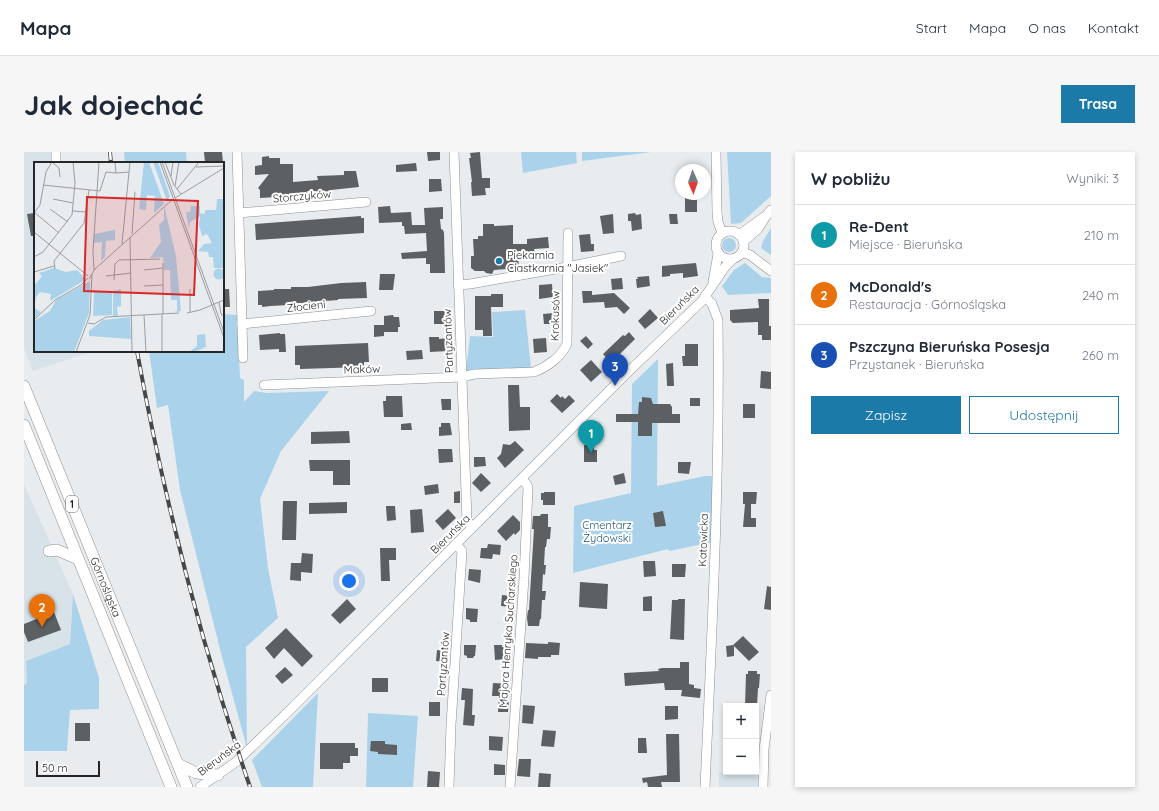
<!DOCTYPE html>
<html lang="pl">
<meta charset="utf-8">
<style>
:root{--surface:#fff;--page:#f6f6f7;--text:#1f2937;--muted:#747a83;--line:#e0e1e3;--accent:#1b7aa7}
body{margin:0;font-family:Quicksand,sans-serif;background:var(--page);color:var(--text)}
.controls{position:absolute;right:12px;bottom:12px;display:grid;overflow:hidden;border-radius:0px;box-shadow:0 2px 6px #0003}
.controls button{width:36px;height:36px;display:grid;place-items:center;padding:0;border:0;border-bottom:1px solid var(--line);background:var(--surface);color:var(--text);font:20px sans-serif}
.compass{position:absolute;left:651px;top:12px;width:36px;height:36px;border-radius:50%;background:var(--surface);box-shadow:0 2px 6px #0003;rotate:178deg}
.scale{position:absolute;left:12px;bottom:10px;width:64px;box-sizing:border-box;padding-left:4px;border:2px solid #252627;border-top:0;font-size:11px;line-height:14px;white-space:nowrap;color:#252627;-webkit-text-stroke:3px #fff;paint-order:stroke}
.you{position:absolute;left:325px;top:429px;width:14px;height:14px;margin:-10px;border:3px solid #fff;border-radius:50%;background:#1a73e8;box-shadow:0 0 0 6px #1a73e833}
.badge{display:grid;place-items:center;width:26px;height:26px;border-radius:50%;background:var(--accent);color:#fff;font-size:13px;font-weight:700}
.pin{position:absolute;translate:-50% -33px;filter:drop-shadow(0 1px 2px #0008)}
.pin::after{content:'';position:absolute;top:21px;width:14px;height:12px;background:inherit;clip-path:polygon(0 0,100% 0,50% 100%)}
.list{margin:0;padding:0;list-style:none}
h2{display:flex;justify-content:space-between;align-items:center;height:52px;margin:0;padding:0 16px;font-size:17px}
h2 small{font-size:13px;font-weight:400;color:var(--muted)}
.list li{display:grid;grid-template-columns:26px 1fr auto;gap:12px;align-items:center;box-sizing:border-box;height:60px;padding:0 16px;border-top:1px solid var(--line)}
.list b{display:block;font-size:15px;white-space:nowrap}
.list p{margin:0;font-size:13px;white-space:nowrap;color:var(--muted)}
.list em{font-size:13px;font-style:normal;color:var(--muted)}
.actions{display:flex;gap:8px;padding:12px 16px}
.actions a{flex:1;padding:9px 0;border:1px solid var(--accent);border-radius:0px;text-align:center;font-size:14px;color:var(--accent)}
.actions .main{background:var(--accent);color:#fff}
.map{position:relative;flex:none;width:747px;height:635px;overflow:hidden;border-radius:0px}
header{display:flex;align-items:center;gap:24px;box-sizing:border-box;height:56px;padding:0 20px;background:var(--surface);border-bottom:1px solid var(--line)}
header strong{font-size:19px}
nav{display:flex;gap:22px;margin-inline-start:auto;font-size:14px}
.intro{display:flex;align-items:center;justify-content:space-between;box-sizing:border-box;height:96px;padding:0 24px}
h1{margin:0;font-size:28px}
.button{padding:10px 18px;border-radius:0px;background:var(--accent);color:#fff;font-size:14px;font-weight:700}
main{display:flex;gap:24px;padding:0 24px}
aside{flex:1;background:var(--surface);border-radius:0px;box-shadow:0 2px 6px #0003}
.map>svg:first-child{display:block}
.built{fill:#d7e2e9}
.green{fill:#aad3eb}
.building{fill:#5c6062}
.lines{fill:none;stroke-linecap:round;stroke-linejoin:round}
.minor-casing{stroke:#8d9092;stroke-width:10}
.major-casing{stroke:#8d9092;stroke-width:12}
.minor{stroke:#fff;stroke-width:9}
.major{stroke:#fff;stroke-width:11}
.rail-casing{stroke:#454748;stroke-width:4}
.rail{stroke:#fff;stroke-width:2.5;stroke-dasharray:8;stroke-linecap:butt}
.poi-dot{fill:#1b7aa7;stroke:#fff;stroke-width:1.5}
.labels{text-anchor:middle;stroke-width:4;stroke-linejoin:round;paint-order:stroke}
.shield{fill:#fff;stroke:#666768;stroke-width:1}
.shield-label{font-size:10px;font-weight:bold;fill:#252627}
.street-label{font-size:11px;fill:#252627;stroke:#fff}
.poi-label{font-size:11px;fill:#252627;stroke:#fff;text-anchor:start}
.park-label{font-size:11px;fill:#1f5775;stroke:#fff}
.inset-road{fill:none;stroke:#9b9d9f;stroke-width:1}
.view{fill:#d62828;fill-opacity:0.15;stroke:#d62828;stroke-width:2}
.inset-edge{fill:none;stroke:#252627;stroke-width:2}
</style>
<header>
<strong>Mapa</strong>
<nav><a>Start</a><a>Mapa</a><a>O nas</a><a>Kontakt</a></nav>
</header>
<div class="intro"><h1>Jak dojechać</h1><a class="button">Trasa</a></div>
<main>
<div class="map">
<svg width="747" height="635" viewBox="0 0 747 635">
<rect width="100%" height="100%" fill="#e9ecef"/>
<!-- built -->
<g class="built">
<polygon points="0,0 34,0 34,11 11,11 11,199 69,199 9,219 0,196"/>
<polygon points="0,332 49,442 46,492 2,509 3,533 0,533"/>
<polygon points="695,620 734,621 734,635 695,635"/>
</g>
<!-- green -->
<g class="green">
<polygon points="100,0 162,0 163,11 101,11"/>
<polygon points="497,0 552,0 553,11 499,21"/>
<polygon points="558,0 627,0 558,9"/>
<polygon points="703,0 747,0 747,44 717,71 707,72"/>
<polygon points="747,76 747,103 737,96 739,89"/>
<circle cx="705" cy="93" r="7"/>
<polygon points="721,111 738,125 747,126 747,141 704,143 698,134 710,118"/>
<polygon points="501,158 507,216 442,219 446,184 469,185 468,160"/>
<polygon points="199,162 213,163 216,226 220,228 220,250 230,239 243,241 305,239 257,299 236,347 244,416 254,466 222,495 223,596 198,505 156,338 144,253 133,256 125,199 199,199"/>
<polygon points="634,207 633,334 681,324 690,324 689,390 645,399 644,397 549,421 550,354 607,341 608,232"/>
<polygon points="49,442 75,526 75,557 46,558 43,599 0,599 0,533 3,532 2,509 46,492"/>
<polygon points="294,541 289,635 238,635 228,608"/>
<polygon points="344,561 394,564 389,635 342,635"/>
</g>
<!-- building -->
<g class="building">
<polygon points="180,0 198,0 199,11 181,11"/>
<polygon points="403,0 416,0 416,8 404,9"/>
<polygon points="456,0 458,26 466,26 466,36 461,36 462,43 448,44 447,30 448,30 445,6 447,6 446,1"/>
<polygon points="245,4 245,6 256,6 256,12 269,12 269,30 294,28 293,24 320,23 320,19 332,19 335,35 307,38 307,40 283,39 284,42 253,43 253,45 236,46 236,38 234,36 245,22 231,23 231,14 238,13 238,5"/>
<polygon points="392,11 393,19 372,20 372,13"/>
<polygon points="405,27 417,27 418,39 405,40"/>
<rect x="661" y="42" width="12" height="18"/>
<polygon points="366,54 367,61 387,60 388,73 401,73 400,56 419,55 419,67 416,67 417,77 419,78 420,81 421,121 406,121 406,112 402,112 402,106 378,107 377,101 403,99 402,81 381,82 380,74 378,74 378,70 355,71 354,55"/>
<polygon points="11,61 11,84 7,84 3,62"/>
<polygon points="611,61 612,63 617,62 618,77 608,79 607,69 604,69 604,62"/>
<polygon points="589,62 590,81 579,82 576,64"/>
<polygon points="645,62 653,62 654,72 646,72"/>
<polygon points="337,64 337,66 340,66 340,81 232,88 231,72"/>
<polygon points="459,72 470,72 470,74 489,73 489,92 503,92 503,87 524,85 525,96 510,97 511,102 494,104 495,116 470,118 468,122 462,121 460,119 451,119 447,116 447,104 450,104 449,87 454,87 454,84 459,84"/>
<polygon points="566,82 567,92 570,92 570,99 557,100 555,83"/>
<polygon points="672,111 674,124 659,126 659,121 646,122 646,124 638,125 638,114"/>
<polygon points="356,122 371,122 369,138 355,138"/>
<polygon points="625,124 626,134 613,136 612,127 614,127 613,125"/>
<polygon points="598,126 599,137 588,138 587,127"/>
<polygon points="342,130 343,146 314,147 314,148 264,152 264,153 247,154 238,155 238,153 234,153 234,139 250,138 250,137 267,137 267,135 284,135 317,131"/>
<polygon points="528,132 529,145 515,147 515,133"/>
<polygon points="199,137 205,137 206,155 199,155"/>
<polygon points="558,139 568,139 568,143 590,141 606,156 600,162 593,155 581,156 580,150 559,151"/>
<polygon points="467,142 479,142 479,155 467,155 468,184 459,184 459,178 451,178 451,144 467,144"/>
<polygon points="734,147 745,147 745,174 747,174 747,188 738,188 738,183 734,183 734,170 709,171 706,168 706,158 735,156"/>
<polygon points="626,157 634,166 621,177 614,169"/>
<polygon points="410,159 422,159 423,172 410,172"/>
<polygon points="530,161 531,172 520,172 519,162"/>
<polygon points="369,163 370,165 375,165 376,175 374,175 374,180 360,180 360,184 350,185 350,173 360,173 360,164"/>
<polygon points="605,180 611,187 587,211 579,202 599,183 601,184"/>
<polygon points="256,181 256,182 261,182 262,200 255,200 255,197 236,198 235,183"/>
<polygon points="562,184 569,192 564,197 556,189"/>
<polygon points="405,185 415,185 415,187 424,186 424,199 406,200"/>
<polygon points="522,186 523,200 510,201 509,187"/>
<polygon points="344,191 345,210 340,210 340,215 276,217 276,213 271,213 271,194"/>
<polygon points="661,192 674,192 674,214 659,214 658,204 661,204"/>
<polygon points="398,198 399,207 383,208 382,199"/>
<polygon points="567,208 578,220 567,230 556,218"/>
<polygon points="649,211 650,234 643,234 642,212"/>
<polygon points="737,219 747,220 747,237 736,236"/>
<polygon points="484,233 495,233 496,255 506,255 506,278 485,279"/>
<polygon points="533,242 537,246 538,244 541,247 545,243 551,249 538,261 526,249"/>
<polygon points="362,244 378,244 379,265 360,265 359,249 362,249"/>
<polygon points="618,245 627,246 629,252 646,252 648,255 648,262 656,262 656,271 628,271 628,284 614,284 614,270 592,270 592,262 614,262 615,250 618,250"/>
<rect x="666" y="246" width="10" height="8"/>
<polygon points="417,247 427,247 427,258 418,258"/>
<rect x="719" y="252" width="12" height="14"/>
<polygon points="387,271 388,278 377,278 377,272"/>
<polygon points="417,271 426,271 428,283 415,284 415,275 417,275"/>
<polygon points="325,279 326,291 287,292 287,280"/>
<polygon points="491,289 500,298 481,316 473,306 477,302 479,292 486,293"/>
<polygon points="560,293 570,293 570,298 573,298 573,310 560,310"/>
<polygon points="414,297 428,297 429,310 415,311"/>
<polygon points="450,305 461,305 462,314 450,315"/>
<polygon points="285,308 326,308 326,333 309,333 309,319 286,319"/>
<polygon points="654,310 667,310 665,322 654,321"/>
<polygon points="457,321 467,331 457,340 448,331"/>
<polygon points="600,321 602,331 591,333 589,324"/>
<polygon points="414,332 415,341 401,343 400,334"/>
<polygon points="436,339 436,351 430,351 430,340"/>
<polygon points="520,340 531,340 531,353 519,353 519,348 517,348 517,341 520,341"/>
<polygon points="719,340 733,340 732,352 727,352 727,366 732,366 732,375 719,375 721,352 719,352"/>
<polygon points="259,349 273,349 272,388 258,388"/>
<polygon points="323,350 323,361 285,362 285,351"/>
<polygon points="362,354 371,354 372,368 363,369"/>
<polygon points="398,357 400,380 387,381 386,358"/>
<polygon points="424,357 432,366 419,378 411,369"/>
<polygon points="639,359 642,374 631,375 629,361"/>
<polygon points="517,362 524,362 524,375 527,375 526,387 523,387 522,395 521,395 520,413 522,413 521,423 519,422 518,439 522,439 521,448 518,448 517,467 516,467 515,474 504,474 503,466 504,458 505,458 510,377 508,377 509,364 516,364"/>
<polygon points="489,363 496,370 496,378 491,383 490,381 482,389 473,379"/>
<polygon points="464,392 477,393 476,403 469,402 468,407 456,406 457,396 463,396"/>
<polygon points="356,396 372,396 372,408 365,408 366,429 357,429"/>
<polygon points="278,401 289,402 288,421 277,420 277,429 266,428 267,411 277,411"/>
<polygon points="619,409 631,409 632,424 620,425"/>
<polygon points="648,412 662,412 661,425 648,425"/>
<polygon points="445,417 457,418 456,431 444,428"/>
<polygon points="556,430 584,432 583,457 555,455"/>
<polygon points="743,434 747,435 747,458 740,457"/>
<polygon points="478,443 489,444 489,455 477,454"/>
<polygon points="628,444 628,459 619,459 619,445"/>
<polygon points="323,447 332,457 316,472 307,463"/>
<polygon points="654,447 661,447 660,488 646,487 648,448 654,448"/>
<polygon points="442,456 454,457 453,470 446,470 446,468 442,467"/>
<polygon points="30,460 37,478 4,490 0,480 0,472"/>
<polygon points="262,476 289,504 278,515 260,496 250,507 241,496"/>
<polygon points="719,484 735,500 725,509 709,493"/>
<polygon points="524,490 536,491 535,503 527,503 527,505 514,505 514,507 501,506 502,491 524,492"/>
<polygon points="440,493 452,493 451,504 450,504 449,506 443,506 443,504 440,503"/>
<polygon points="470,493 478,493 478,495 484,495 484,507 471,508"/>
<polygon points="710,493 710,504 703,505 702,494"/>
<polygon points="413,498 423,499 423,510 412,509"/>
<polygon points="656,510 665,510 665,532 670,533 670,536 677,537 676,546 657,544 658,538 641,538 640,531 601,534 600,521 635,519 634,517 638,516 656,516"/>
<polygon points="261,515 269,523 258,532 251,524"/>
<polygon points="724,519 733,519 733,522 736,522 735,536 734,536 733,554 721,554 722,522 724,522"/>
<rect x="348" y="526" width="16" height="14"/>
<polygon points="469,531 486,532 484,560 474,560 475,544 468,544"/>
<polygon points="438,536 449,537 448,563 451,563 450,574 439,573 441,548 437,548"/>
<rect x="405" y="550" width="11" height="14"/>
<polygon points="499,553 511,554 509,572 498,571"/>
<polygon points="641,554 654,554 654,567 641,568"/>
<rect x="51" y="571" width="15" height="18"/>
<polygon points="519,578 532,579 530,595 517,594"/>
<polygon points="642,582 655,582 656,630 637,630 638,635 624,635 623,630 619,631 618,626 643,623"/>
<polygon points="465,584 479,585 478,599 465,598"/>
<polygon points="614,586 622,586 623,601 614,601"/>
<polygon points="347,589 361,589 361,592 373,593 373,603 354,602 354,600 346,599"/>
<polygon points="296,591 331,591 331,596 334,596 334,604 326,604 326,611 319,611 319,617 296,617"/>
<polygon points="495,607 507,607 506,625 493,624"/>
<polygon points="470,612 481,613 481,623 470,623"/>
<polygon points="404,619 416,620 415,635 403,635"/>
<polygon points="515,621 527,622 526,635 514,635"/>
</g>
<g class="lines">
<!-- minor casing -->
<g class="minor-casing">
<g id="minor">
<polyline points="32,0 32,11"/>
<polyline points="213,0 219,206"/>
<polyline points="430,0 443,369 449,375"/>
<polyline points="692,0 693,60 694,70 698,81"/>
<polyline points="215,61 342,50"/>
<circle cx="706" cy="93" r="14"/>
<polyline points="715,83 740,65"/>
<polyline points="719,90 734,77 742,64 747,58"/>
<polyline points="718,100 726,103 747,119"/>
<polyline points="689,130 694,102"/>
<polyline points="434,133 446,132 543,115 597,104"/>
<path d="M681,144L688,152L694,168C696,324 688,479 681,635"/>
<polyline points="218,172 347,159"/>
<path d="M240,233L437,225L451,222L510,220C523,215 537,205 543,192L544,81"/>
<polyline points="176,635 212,610 269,555 602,222 678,149 701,115 709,107"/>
<polyline points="425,635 427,573 438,399 432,392"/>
<polyline points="486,635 500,426 504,336 503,333 498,327"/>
<polyline points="739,635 740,597 747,543"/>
</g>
</g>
<!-- major casing -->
<g class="major-casing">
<g id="major">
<path id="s1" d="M0,234L163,635"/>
<polyline points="0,273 147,635"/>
<polyline points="25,399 33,398 54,407"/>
<polyline points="154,612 172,621 194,623"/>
</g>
</g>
<!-- minor -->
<use href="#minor" class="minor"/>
<!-- major -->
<use href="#major" class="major"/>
<!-- rail casing -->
<g class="rail-casing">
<g id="rail">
<polyline points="86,0 87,11"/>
<path d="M113,199C140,347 177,492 226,635"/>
</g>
</g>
<!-- rail -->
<use href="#rail" class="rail"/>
</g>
<!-- markers -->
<circle class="poi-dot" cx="475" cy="109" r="4"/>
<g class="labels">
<!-- shield labels -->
<rect class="shield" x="42" y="344" width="12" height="16" rx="3"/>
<g class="shield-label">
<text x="48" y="356">1</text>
</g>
<!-- street labels -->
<g class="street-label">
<text transform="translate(278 44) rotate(-5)" y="4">Storczyków</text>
<text transform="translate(655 153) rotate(-45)" y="4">Bieruńska</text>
<text transform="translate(282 154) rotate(-6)" y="4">Złocieni</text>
<text transform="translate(531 164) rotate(-89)" y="4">Krokusów</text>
<text transform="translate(424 189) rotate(-92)" y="4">Partyzantów</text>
<text transform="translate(338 217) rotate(-2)" y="4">Maków</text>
<text transform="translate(426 382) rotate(-45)" y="4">Bieruńska</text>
<text transform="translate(679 388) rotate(-88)" y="4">Katowicka</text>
<text dy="4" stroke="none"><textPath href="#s1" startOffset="217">Górnośląska</textPath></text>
<text transform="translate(484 479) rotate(-86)" y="4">Majora Henryka Sucharskiego</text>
<text transform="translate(419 512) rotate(-86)" y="4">Partyzantów</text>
<text transform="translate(195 606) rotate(-37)" y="4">Bieruńska</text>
</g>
<!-- poi labels -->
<g class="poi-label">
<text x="483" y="107">Piekarnia<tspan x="483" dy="13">Ciastkarnia "Jasiek"</tspan></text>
</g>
<!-- park labels -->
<g class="park-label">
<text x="583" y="377">Cmentarz<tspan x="583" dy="13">Żydowski</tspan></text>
</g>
</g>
<!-- overview -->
<g transform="translate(10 10)">
<rect width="190" height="190" fill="#e9ecef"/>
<path d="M110,0H115L130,42L120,51L121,34L113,33L112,48L105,47ZM119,0H124L136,34L133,39ZM190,27V106H180L179,95H175L174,90L164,89L170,82L178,81L173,72L168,74L165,63L166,54L156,60L155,67L152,50H156L157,44H166V51L171,52V48H182L183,37H189ZM130,43L142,94L147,149L143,150H140L143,149V138H137L136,108H130L129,95L116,96L127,80L125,63L130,58ZM81,68V78L72,79L71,95L67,99L68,80L60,81V72ZM20,106L32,110L43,108L51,116L48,120L16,139L17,132L6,130L2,135L0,146L7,150L0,157V124L8,114L5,111ZM179.5 112a5.5 5.5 0 1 1 11 0a5.5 5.5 0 1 1-11 0ZM56,119L55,151L40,190H0V159L16,149L22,138ZM87,127V144L83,145L84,154H79V129ZM78,129V153L59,154L60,130ZM96,155L97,177L55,174V169L69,158ZM171,172L172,185L160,190H155L163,184V173Z" fill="#aad3eb"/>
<path class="inset-road" d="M18,0L25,6L26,15M126,0L190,176M128,0L190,170M131,0L140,23L147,32M162,5L190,4M82,11L95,10M137,14L139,0M9,23L66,29L72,10L82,11L81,0M141,24L145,0M143,27L165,0M141,36L190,6M19,37L39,41M16,47L34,60M39,49L52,50M0,50L25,71M0,51L6,43L12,10L18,0M0,70L54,114M98,72L101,30M96,75L98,190M88,82L96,0M0,95L9,90L38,53L41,21L39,0M21,107L20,99L50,61L55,28M60,108L59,89L65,0M110,108L129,106M0,110L20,104M72,114L97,111M55,117L61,107L139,37M80,118L81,102L85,98L126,97M110,124L129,123M156,127V150M185,140L187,152L190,154M153,151L166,148L190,138M128,152V190M129,152V101M110,153L112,190M0,158L21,138L47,123L54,116M54,161L60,162L72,155L145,151M42,190L56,153L58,112"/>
<path class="view" d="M53,35L164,39L160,133L50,129Z"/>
<rect width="190" height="190" class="inset-edge"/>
</g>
</svg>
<div class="controls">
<button>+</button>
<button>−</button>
</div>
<svg class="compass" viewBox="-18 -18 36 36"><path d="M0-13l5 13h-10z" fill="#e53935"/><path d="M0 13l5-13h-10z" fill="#747a83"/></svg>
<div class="scale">50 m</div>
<div class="you"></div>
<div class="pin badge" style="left:567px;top:301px;background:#0f9aa8">1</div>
<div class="pin badge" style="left:18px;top:475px;background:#e8710a">2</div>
<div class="pin badge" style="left:591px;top:234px;background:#1a4fb4">3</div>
</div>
<aside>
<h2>W pobliżu<small>Wyniki: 3</small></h2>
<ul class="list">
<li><span class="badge" style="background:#0f9aa8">1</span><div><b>Re-Dent</b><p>Miejsce · Bieruńska</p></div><em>210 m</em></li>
<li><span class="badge" style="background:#e8710a">2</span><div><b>McDonald's</b><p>Restauracja · Górnośląska</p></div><em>240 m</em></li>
<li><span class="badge" style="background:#1a4fb4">3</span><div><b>Pszczyna Bieruńska Posesja</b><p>Przystanek · Bieruńska</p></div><em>260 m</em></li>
</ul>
<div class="actions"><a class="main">Zapisz</a><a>Udostępnij</a></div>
</aside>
</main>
